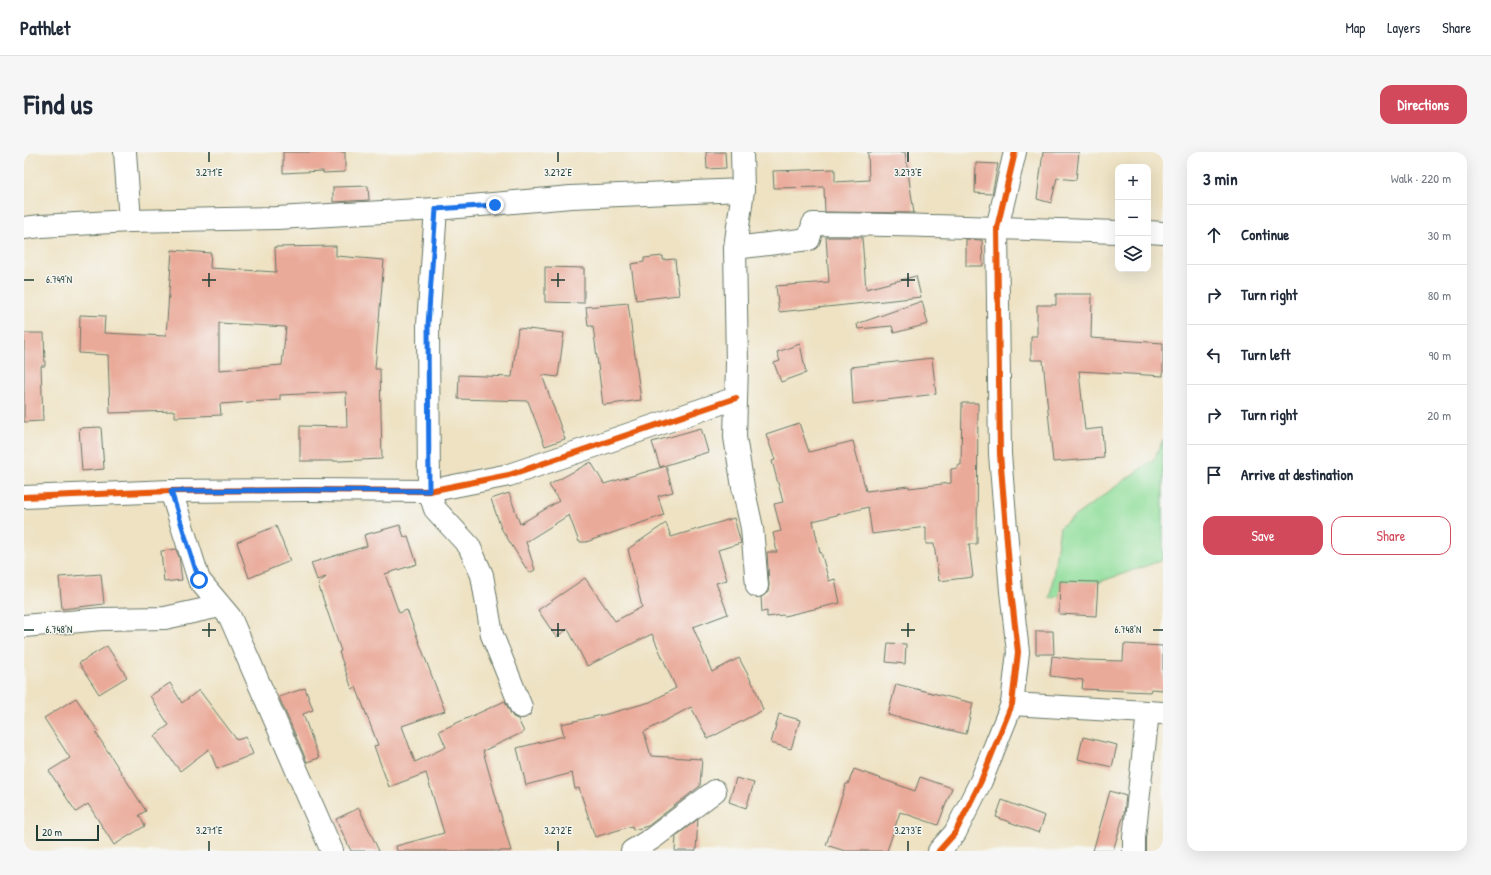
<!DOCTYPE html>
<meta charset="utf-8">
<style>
:root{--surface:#fff;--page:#f6f6f7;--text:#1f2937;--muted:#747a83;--line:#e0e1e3;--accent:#d1495b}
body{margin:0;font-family:"Patrick Hand",sans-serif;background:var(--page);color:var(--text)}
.controls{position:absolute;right:12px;top:12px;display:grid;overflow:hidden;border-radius:8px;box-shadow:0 4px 16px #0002}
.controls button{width:36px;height:36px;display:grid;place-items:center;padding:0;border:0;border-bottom:1px solid var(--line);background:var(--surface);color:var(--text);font:20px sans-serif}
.scale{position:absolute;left:12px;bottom:10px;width:63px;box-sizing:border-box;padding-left:4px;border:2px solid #1f3d34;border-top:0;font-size:11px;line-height:14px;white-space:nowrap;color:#1f3d34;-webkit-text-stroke:3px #f6f6f2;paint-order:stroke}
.stop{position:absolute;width:12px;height:12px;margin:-9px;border:3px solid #1a73e8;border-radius:50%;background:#fff}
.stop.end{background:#1a73e8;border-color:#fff;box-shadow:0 1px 4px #0008}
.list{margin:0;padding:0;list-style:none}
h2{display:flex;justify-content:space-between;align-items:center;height:52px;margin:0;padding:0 16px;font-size:17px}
h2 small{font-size:13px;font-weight:400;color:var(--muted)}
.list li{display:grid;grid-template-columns:26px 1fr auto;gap:12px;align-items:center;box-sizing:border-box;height:60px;padding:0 16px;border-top:1px solid var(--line)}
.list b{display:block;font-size:15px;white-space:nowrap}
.list em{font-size:13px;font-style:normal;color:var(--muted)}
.actions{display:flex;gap:8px;padding:12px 16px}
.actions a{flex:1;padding:9px 0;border:1px solid var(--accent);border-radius:12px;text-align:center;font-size:14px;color:var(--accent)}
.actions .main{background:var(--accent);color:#fff}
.icon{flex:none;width:22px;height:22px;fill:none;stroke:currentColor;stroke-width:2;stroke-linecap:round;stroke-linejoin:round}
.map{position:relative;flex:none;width:1139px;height:699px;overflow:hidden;border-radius:12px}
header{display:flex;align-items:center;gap:24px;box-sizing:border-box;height:56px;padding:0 20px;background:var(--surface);border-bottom:1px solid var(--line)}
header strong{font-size:19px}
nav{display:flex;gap:22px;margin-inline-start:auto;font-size:14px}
.intro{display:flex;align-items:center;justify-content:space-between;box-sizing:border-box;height:96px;padding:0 24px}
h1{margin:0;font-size:28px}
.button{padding:10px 18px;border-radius:12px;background:var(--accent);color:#fff;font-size:14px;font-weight:700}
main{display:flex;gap:24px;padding:0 24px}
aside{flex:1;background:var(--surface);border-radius:12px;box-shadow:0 4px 16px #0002}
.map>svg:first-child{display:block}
.grass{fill:#93df9d;stroke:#598e68}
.building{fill:#eaaa9a;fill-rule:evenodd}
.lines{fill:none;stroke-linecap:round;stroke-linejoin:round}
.minor-casing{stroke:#677766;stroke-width:24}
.minor{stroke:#fff;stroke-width:22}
.cycleway-casing{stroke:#f6f6f2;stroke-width:8}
.cycleway{stroke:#e8590c;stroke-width:6}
.route{stroke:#1a73e8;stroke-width:5}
.ticks{fill:none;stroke:#1f3d34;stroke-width:1.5}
.ticks-label{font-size:10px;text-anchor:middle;fill:#1f3d34;stroke:#f6f6f2;stroke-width:3;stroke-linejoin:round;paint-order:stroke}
</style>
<header>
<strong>Pathlet</strong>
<nav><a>Map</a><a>Layers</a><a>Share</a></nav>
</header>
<div class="intro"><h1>Find us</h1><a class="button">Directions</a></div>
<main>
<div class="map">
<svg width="1139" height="699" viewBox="0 0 1139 699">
<rect width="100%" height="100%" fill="#f6f6f2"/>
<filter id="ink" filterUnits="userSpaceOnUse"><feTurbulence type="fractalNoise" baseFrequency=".025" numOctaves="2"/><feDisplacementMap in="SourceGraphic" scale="8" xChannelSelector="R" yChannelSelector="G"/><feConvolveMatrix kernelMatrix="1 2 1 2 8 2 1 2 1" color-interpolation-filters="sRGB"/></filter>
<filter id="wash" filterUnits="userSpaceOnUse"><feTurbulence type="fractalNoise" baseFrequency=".012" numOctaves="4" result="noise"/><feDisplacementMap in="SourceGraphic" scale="16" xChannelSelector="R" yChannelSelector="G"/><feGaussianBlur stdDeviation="0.9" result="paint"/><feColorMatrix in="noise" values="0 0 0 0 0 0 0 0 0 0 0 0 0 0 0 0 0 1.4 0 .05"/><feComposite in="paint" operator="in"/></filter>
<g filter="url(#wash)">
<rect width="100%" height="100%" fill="#eee2c3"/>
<!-- grass -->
<polygon class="grass" points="1139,287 1139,408 1026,447 1036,375 1131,306"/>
<g id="blocks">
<!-- building -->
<g class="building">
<polygon points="259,0 321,0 321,20 299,21 299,19 259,21"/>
<polygon points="682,0 701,0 702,16 683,17"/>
<polygon points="844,0 881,0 890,61 801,60 800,35 750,36 749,19 811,17 811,30 845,28"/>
<polygon points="1019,0 1055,0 1052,28 1033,26 1027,51 1013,47"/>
<polygon points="952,11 974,12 968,42 951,41"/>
<polygon points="344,34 345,48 309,50 309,35"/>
<polygon points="802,85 838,85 842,137 892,124 897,145 755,160 752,134 805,130"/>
<polygon points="942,87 958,88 959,114 942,114"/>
<path d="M312,94V104L360,108L351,217H356L358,307L316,309H276V274L323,275L322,240L256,243V248L196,252L197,263L151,265V259L86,261L84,203L55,201L56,163L81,164L80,181L142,184L148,98L187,101L186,116L252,120L251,95ZM195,171L262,175L258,213L195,218Z"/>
<polygon points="639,104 639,108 651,107 655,143 612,148 607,112 620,110 620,106"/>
<polygon points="521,115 560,116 560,151 521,150"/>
<polygon points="1032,142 1068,142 1067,186 1139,191 1139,224 1055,219 1061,278 1078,276 1080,306 1029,310 1019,208 1007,208 1007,184 1013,184 1013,153 1032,153"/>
<polygon points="898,149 904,172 870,181 868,174 834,177 833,172"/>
<polygon points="604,151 617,248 579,253 569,174 564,174 562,155"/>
<polygon points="494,176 540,181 534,225 518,223 541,287 521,294 504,249 434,247 435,223 488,225"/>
<polygon points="0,181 20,181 21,214 17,214 19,269 0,270"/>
<polygon points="776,192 782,221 757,230 750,211 756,209 753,200"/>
<polygon points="908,206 912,242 829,252 827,215"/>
<polygon points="938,251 954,251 953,392 945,392 949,425 915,429 910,392 902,392 902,375 848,382 844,355 789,369 796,401 797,400 805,429 811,427 816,451 760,464 759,463 743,465 743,459 738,460 737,445 744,440 745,433 743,400 753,400 749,381 757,379 750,352 759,350 748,309 751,308 742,282 775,271 785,300 829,289 842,339 885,334 885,336 927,331 927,317 934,316 934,313 937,313"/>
<polygon points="77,275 80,317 58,319 55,276"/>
<polygon points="677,276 684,300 636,315 628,290"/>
<polygon points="567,310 580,332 642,314 649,340 634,344 640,363 562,390 555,390 545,363 502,390 511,418 505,421 477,376 467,347 485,341 496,372 535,349 525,333"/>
<polygon points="710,366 717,391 694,398 703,428 692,431 704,462 669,475 688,520 715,506 731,536 739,558 684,587 667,555 620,580 627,604 678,607 676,634 624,674 609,678 608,674 571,685 555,636 551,637 548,621 502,633 493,596 540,584 537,572 583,562 626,550 652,536 628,482 563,514 544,477 532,485 514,458 561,426 591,469 618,455 604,397 642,371 647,385"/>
<polygon points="376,373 380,385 384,384 393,412 361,422 375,461 383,458 421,559 378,574 391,610 422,595 415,579 481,549 486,560 489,565 494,567 500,580 459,599 487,699 373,699 372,694 420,681 402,621 365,635 350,594 354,593 332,535 328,537 315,500 317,499 294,432 302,425 293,428 287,411 343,394 340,383"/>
<polygon points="252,374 266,409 225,426 213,390"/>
<polygon points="152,397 155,405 158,428 140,430 137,399"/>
<polygon points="77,422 80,452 38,457 35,425"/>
<polygon points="1036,429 1074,430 1072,464 1035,462"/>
<polygon points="1012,479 1029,479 1030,502 1012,502"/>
<polygon points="864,491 882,492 881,512 862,510"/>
<polygon points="1100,492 1139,494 1139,538 1127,537 1126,540 1058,537 1059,528 1026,524 1028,504 1060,508 1099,509"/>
<polygon points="83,494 103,525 75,542 55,511"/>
<polygon points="146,531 158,551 175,538 213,588 222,585 229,602 193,617 185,597 156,619 130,584 145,573 126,544"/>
<polygon points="872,532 949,551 942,582 864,563"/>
<polygon points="281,536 289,558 279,562 295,606 283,610 255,545"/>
<polygon points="52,546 74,579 72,581 122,659 115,663 121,674 90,693 64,652 52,660 25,619 46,606 20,566"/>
<polygon points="755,562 776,568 767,597 747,591"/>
<polygon points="1059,585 1093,593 1088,615 1054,607"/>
<polygon points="830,617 891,639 896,625 928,636 914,673 876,660 863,699 821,699 802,693 822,632 824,632"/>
<polygon points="712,626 730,631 722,656 705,650"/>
<polygon points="1086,639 1102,644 1100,662 1089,699 1069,699"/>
<polygon points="978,648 1021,664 1015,681 972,665"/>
<polygon points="335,656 355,699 327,699 312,667"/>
<polygon points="674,667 672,699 651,699 652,684"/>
</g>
</g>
</g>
<g filter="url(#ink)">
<use href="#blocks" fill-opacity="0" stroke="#677766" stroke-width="1"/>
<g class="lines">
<!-- minor casing -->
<g class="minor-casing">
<g id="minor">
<polyline points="101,0 106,69"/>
<polyline points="718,0 719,38 711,96 713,212 711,285 719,335 728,376 733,434"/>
<polyline points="412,57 404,173 405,339 411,357 445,394 458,423 468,483 497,555"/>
<polyline points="0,76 17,74 106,69 253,66 412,57 547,45 719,38"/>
<polyline points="1124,80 1139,81"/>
<path d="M711,96L785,87L789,72C891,72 992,77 1094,80"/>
<polyline points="147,339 175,428 206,465 308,699"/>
<polyline points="0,345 147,339 282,338 405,339 485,323 712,246"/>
<polyline points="0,474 78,467 141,466 196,454"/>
<polyline points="988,552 1139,561"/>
<polyline points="608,699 629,686 691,639"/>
<polyline points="915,699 931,681 957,629 988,552 994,500 987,439 976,302 973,76 991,0"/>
<polyline points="1110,699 1110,686 1124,560"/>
</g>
</g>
<!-- minor -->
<use href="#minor" class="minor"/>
<!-- cycleway casing -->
<g class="cycleway-casing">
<g id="cycleway">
<polyline points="0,345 147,339 282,338 405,339 485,323 712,246"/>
<polyline points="915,699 931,681 957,629 988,552 994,500 987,439 976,302 973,76 991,0"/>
</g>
</g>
<!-- cycleway -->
<use href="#cycleway" class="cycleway"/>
</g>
</g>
<g class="lines" filter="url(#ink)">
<!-- route -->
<polyline class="route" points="175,428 147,339 282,338 405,339 404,173 412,57 471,53"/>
</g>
<!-- ticks -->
<path class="ticks" d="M185,0V10M534,0V10M884,0V10M185,121V135M534,121V135M884,121V135M0,128H10M178,128H192M527,128H541M877,128H891M185,471V485M534,471V485M884,471V485M0,478H10M178,478H192M527,478H541M877,478H891M1129,478H1139M185,689V699M534,689V699M884,689V699"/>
<g class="ticks-label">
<text x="185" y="24">3.271°E</text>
<text x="534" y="24">3.272°E</text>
<text x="884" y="24">3.273°E</text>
<text x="35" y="131">6.749°N</text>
<text x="35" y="481">6.748°N</text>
<text x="1104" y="481">6.748°N</text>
<text x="185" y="682">3.271°E</text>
<text x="534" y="682">3.272°E</text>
<text x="884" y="682">3.273°E</text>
</g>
</svg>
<div class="controls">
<button>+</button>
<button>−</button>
<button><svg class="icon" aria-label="layers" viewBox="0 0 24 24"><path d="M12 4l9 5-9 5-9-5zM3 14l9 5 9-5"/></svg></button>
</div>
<div class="scale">20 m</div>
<div class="stop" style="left:175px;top:428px"></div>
<div class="stop end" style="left:471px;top:53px"></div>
</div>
<aside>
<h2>3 min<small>Walk · 220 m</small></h2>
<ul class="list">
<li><svg class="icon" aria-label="ahead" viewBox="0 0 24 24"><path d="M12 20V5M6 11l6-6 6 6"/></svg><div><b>Continue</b></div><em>30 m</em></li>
<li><svg class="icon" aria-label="right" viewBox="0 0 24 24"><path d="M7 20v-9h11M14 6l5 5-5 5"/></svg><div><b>Turn right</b></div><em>80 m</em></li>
<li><svg class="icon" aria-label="left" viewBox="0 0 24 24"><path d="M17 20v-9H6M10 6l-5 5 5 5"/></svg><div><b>Turn left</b></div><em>90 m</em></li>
<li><svg class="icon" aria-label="right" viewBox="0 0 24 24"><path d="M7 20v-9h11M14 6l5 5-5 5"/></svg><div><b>Turn right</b></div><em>20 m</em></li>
<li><svg class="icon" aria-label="arrive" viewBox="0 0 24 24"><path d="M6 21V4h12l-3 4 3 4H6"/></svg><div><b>Arrive at destination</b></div></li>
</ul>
<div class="actions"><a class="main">Save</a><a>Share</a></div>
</aside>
</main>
